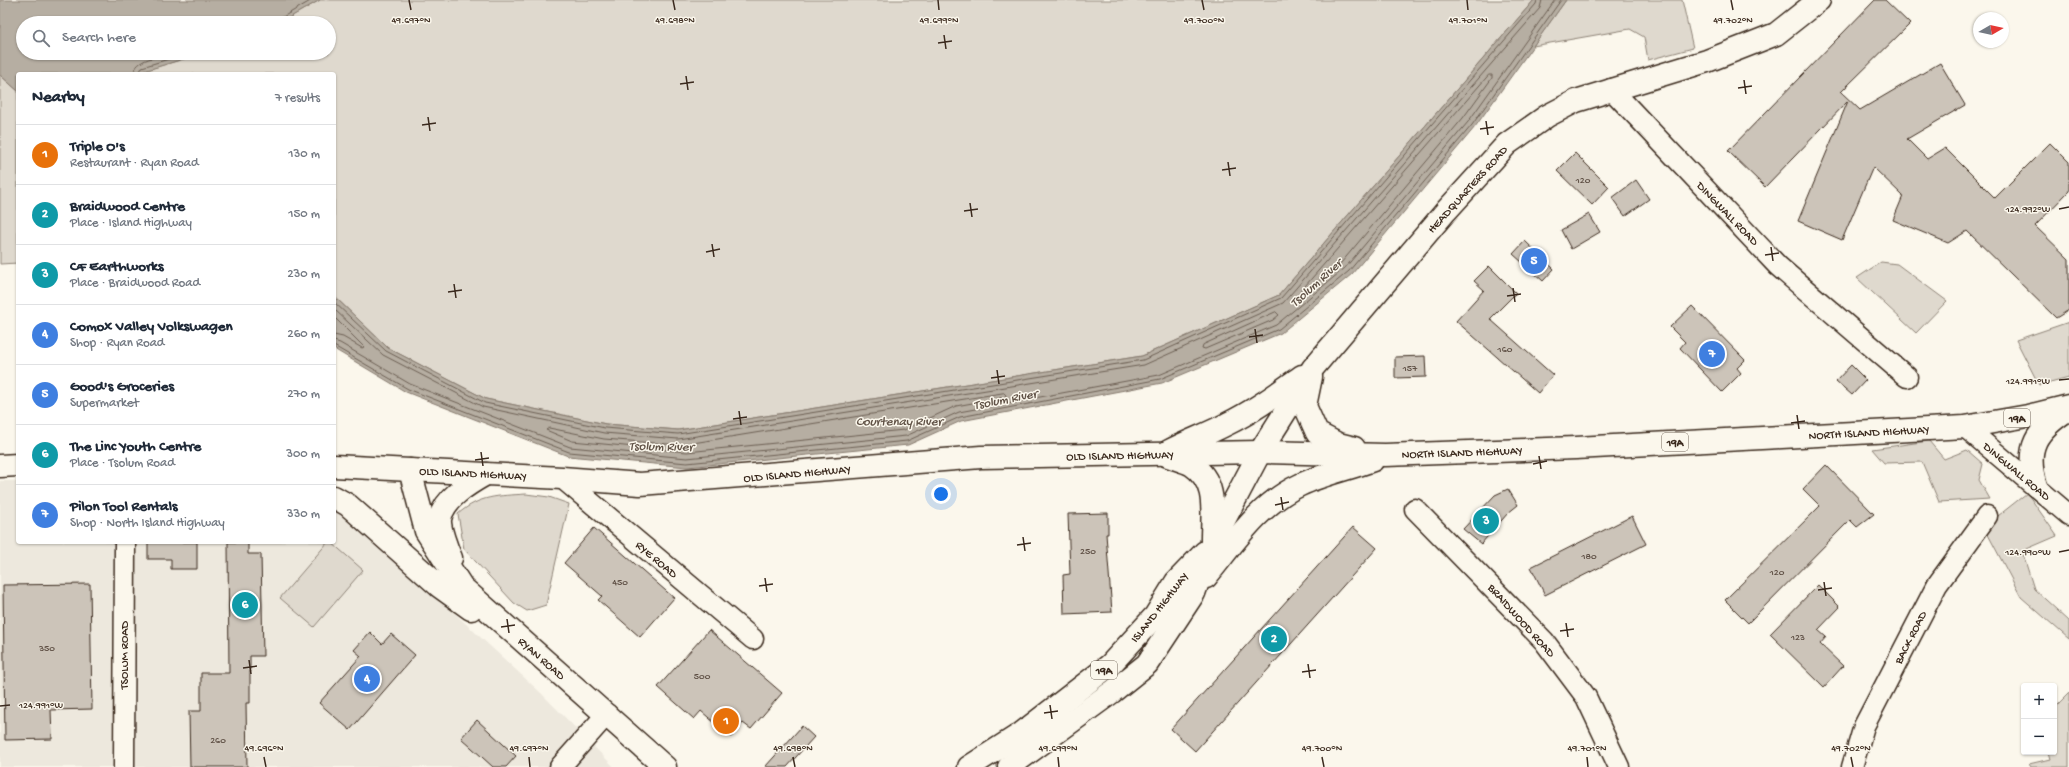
<!DOCTYPE html>
<meta charset="utf-8">
<style>
:root{--surface:#fff;--page:#f2f2f3;--text:#1f2937;--muted:#747a83;--line:#e0e1e3;--accent:#3b2a1e}
body{margin:0;font-family:"Gochi Hand",sans-serif;background:var(--page);color:var(--text)}
.controls{position:absolute;right:12px;bottom:12px;display:grid;overflow:hidden;border-radius:4px;box-shadow:0 1px 3px #0004}
.controls button{width:36px;height:36px;display:grid;place-items:center;padding:0;border:0;border-bottom:1px solid var(--line);background:var(--surface);color:var(--text);font:20px sans-serif}
.compass{position:absolute;left:1973px;top:12px;width:36px;height:36px;border-radius:50%;background:var(--surface);box-shadow:0 1px 3px #0004;rotate:81deg}
.you{position:absolute;left:941px;top:494px;width:14px;height:14px;margin:-10px;border:3px solid #fff;border-radius:50%;background:#1a73e8;box-shadow:0 0 0 6px #1a73e833}
.badge{display:grid;place-items:center;width:26px;height:26px;border-radius:50%;background:var(--accent);color:#fff;font-size:13px;font-weight:700}
.pin{position:absolute;translate:-50% -50%;border:2px solid #fff;box-shadow:0 1px 4px #0006}
.list{margin:0;padding:0;list-style:none}
h2{display:flex;justify-content:space-between;align-items:center;height:52px;margin:0;padding:0 16px;font-size:17px}
h2 small{font-size:13px;font-weight:400;color:var(--muted)}
.list li{display:grid;grid-template-columns:26px 1fr auto;gap:12px;align-items:center;box-sizing:border-box;height:60px;padding:0 16px;border-top:1px solid var(--line)}
.list b{display:block;font-size:15px;white-space:nowrap}
.list p{margin:0;font-size:13px;white-space:nowrap;color:var(--muted)}
.list em{font-size:13px;font-style:normal;color:var(--muted)}
.icon{flex:none;width:22px;height:22px;fill:none;stroke:currentColor;stroke-width:2;stroke-linecap:round;stroke-linejoin:round}
.map{position:relative;flex:none;width:2069px;height:767px;overflow:hidden}
.search{position:absolute;background:var(--surface);box-shadow:0 1px 3px #0004;left:16px;top:16px;width:320px;height:44px;display:flex;align-items:center;gap:10px;box-sizing:border-box;padding:0 14px;border-radius:22px;color:var(--muted);font-size:15px}
.panel{position:absolute;background:var(--surface);box-shadow:0 1px 3px #0004;left:16px;top:72px;width:320px;height:472px;border-radius:4px}
.map>svg:first-child{display:block}
.built{fill:#ede8dd}
.green{fill:#dfd9ce;stroke:#8d8276}
.water{fill:#b6aea2;stroke:#85796d}
.lines{fill:none;stroke-linecap:round;stroke-linejoin:round}
.shore{stroke:#6c5f53;stroke-width:1}
.building{fill:#ccc4b9;stroke:#3b2a1e}
.minor-casing{stroke:#3b2a1e;stroke-width:23}
.major-casing{stroke:#3b2a1e;stroke-width:25}
.minor{stroke:#fbf7ec;stroke-width:20}
.major{stroke:#fbf7ec;stroke-width:22}
.ticks{fill:none;stroke:#3b2a1e;stroke-width:1.5}
.labels{text-anchor:middle;stroke-width:3;stroke-linejoin:round;paint-order:stroke}
.number-label{font-size:10px;fill:#5f5045}
.shield{fill:#fbf7ec;stroke:#75685c;stroke-width:1}
.shield-label{font-size:11px;font-weight:bold;fill:#3b2a1e}
.street-label{font-size:12px;fill:#3b2a1e;stroke:#fbf7ec}
.water-label{font-size:13px;font-style:italic;fill:#605246;stroke:#fbf7ec}
.ticks-label{font-size:10px;text-anchor:middle;fill:#3b2a1e;stroke:#fbf7ec;stroke-width:3;stroke-linejoin:round;paint-order:stroke}
</style>
<div class="map">
<svg width="2069" height="767" viewBox="0 0 2069 767">
<rect width="100%" height="100%" fill="#fbf7ec"/>
<filter id="ink" filterUnits="userSpaceOnUse"><feTurbulence type="fractalNoise" baseFrequency=".025" numOctaves="2"/><feDisplacementMap in="SourceGraphic" scale="8" xChannelSelector="R" yChannelSelector="G"/><feConvolveMatrix kernelMatrix="1 2 1 2 8 2 1 2 1" color-interpolation-filters="sRGB"/></filter>
<g filter="url(#ink)">
<!-- built -->
<polygon class="built" points="0,481 18,481 18,542 334,542 334,510 387,552 427,588 541,693 614,767 0,767"/>
<!-- green -->
<g class="green">
<polygon points="320,0 1534,0 1279,295 1142,356 678,430 606,424 486,399 388,348 334,296 334,74 143,74 143,71 203,53 329,53 329,23 280,23"/>
<polygon points="1566,0 1682,0 1693,48 1648,60 1644,37 1630,29 1533,46"/>
<polygon points="0,75 18,91 18,263 0,264"/>
<polygon points="1881,262 1897,264 1947,301 1916,333 1857,278"/>
<polygon points="2069,322 2069,377 2039,385 2016,340"/>
<polygon points="1929,441 1944,459 1967,450 1983,464 1979,480 1990,499 1939,502 1922,462 1884,463 1872,449"/>
<polygon points="2027,493 2057,536 2022,551 2034,589 2069,621 2069,639 2021,597 1984,527"/>
<path d="M526,494L549,497L569,504L546,605L527,611L514,603L464,549L458,514C480,495 498,496 526,494Z"/>
<polygon points="328,542 331,542 363,570 314,627 280,598"/>
<polygon points="2069,693 2069,767 2031,767 2029,764 2050,759 2048,752 2054,752 2054,708"/>
</g>
<!-- water -->
<g class="water">
<polygon points="0,0 320,0 280,23 23,23 23,53 203,53 144,71 143,74 18,74 18,91 0,75"/>
<polygon points="1534,0 1566,0 1475,127 1352,274 1281,333 1162,383 961,421 908,445 687,467 568,456 406,392 334,349 334,296 388,348 486,399 606,424 678,430 1142,356 1279,295"/>
</g>
<g class="lines">
<!-- shore -->
<g class="shore">
<polyline points="279,23 281,18 312,0"/>
<path d="M134,74C134,58 160,57 171,53"/>
<polyline points="139,74 142,67 189,53"/>
<polygon points="1489,75 1492,75 1492,78 1463,118 1341,263 1305,293 1303,293 1302,290"/>
<polyline points="334,302 386,351 485,403 605,428 678,434 1143,360 1281,298 1536,4 1537,0"/>
<polyline points="334,309 383,355 483,407 604,433 678,439 1144,365 1283,303 1540,8 1542,0"/>
<polygon points="1276,312 1279,315 1273,320 1205,349 1202,348 1203,345"/>
<polyline points="334,317 364,347 362,348 343,337 334,335"/>
<polyline points="334,341 340,343 410,384 570,447 687,458 906,436 959,412 1159,375 1276,325 1345,268 1468,122 1555,0"/>
<polyline points="334,346 408,389 569,452 687,463 907,441 960,417 1160,379 1279,329 1349,271 1472,125 1561,0"/>
<polygon points="1004,393 1006,395 1005,397 956,406 904,430 687,452 572,441 546,430 549,428 604,439 680,445"/>
</g>
</g>
<!-- building -->
<g class="building">
<polygon points="1875,0 1885,0 1910,24 1841,92 1860,110 1940,63 1965,105 1907,139 1927,159 1945,148 1995,198 2050,143 2069,162 2069,191 2035,226 2069,259 2069,310 2056,318 1967,231 1948,243 1893,220 1903,196 1873,167 1842,240 1798,221 1848,101 1765,187 1728,151"/>
<polygon points="1575,153 1609,187 1592,205 1557,171"/>
<polygon points="1636,180 1649,199 1625,216 1612,198"/>
<polygon points="1589,214 1600,232 1571,249 1561,230"/>
<polygon points="1525,241 1554,269 1543,281 1513,254"/>
<polygon points="1489,266 1516,293 1490,319 1553,375 1538,393 1456,321 1484,290 1474,281"/>
<polygon points="1692,306 1745,360 1737,368 1741,373 1722,392 1680,348 1685,342 1670,327"/>
<polygon points="1425,356 1426,377 1395,378 1395,357"/>
<polygon points="1851,365 1866,380 1852,395 1836,381"/>
<polygon points="1826,465 1874,514 1857,527 1850,520 1748,623 1725,600 1820,506 1803,489"/>
<polygon points="1508,489 1518,505 1508,513 1481,544 1463,529 1495,495"/>
<polygon points="1108,513 1108,534 1106,534 1112,612 1064,614 1063,575 1070,574 1068,514"/>
<polygon points="1632,516 1646,544 1545,595 1531,567"/>
<polygon points="1353,527 1377,548 1195,751 1171,729"/>
<polygon points="594,528 674,598 640,637 598,600 602,596 564,563"/>
<polygon points="148,542 197,542 197,569 171,569 171,559 148,559"/>
<polygon points="228,542 248,542 248,554 261,554 263,656 250,656 250,703 246,703 247,767 190,767 189,711 201,711 201,673 229,673"/>
<polygon points="90,584 92,709 51,710 52,739 5,740 3,585"/>
<polygon points="1818,585 1840,607 1818,630 1826,637 1820,644 1843,666 1824,687 1770,634"/>
<polygon points="709,630 782,693 751,729 743,723 731,737 701,711 694,719 658,687"/>
<polygon points="370,632 382,644 391,634 415,655 350,730 319,703 361,656 354,650"/>
<polygon points="477,720 516,756 506,767 493,767 461,738"/>
<polygon points="802,726 814,737 787,767 765,767"/>
</g>
<g class="lines">
<!-- minor casing -->
<g class="minor-casing">
<g id="minor">
<polyline points="1611,89 1778,266 1907,377"/>
<polyline points="1965,427 2069,515"/>
<polyline points="562,478 753,639"/>
<polyline points="1415,509 1544,641 1586,697 1619,767"/>
<polyline points="124,767 125,542"/>
<polyline points="560,767 607,714"/>
<polyline points="1852,767 1864,726 1937,585 1987,516"/>
</g>
</g>
<!-- major casing -->
<g class="major-casing">
<g id="major">
<polyline points="1311,377 1305,406 1317,433 1338,444 1354,448"/>
<path d="M1169,451C1188,441 1208,434 1227,424C1254,411 1278,393 1302,376"/>
<path d="M1168,456C1175,459 1185,461 1192,465C1218,482 1212,513 1212,540"/>
<polyline points="0,466 18,465"/>
<polyline points="334,466 562,478 640,484 981,457 1260,452 1385,455 1576,448 1965,427 2028,416 2069,406"/>
<polyline points="410,470 426,531 462,587 665,767"/>
<path d="M2036,486C2024,448 2036,430 2069,409"/>
<polyline points="334,497 348,505 439,586 471,609"/>
<path d="M451,558C447,549 439,528 440,519C444,498 470,483 486,474"/>
<path d="M1206,577C1234,543 1259,504 1300,485C1323,474 1349,469 1373,460"/>
<polyline points="969,767 1022,733 1110,665 1155,616 1176,582 1205,552"/>
<polyline points="1009,767 1112,692 1147,664 1194,593 1212,543 1260,452 1313,368 1446,211 1507,144 1547,116 1576,101 1707,61 1776,34 1819,0"/>
</g>
</g>
<!-- minor -->
<use href="#minor" class="minor"/>
<!-- major -->
<use href="#major" class="major"/>
</g>
</g>
<!-- ticks -->
<path class="ticks" d="M409,0L411,10M673,0L675,10M938,0L939,10M1202,0L1204,10M1467,0L1468,10M1731,0L1733,10M944,35L946,49M938,43L952,41M686,76L688,90M1744,80L1746,94M680,84L694,82M1738,88L1752,86M428,117L430,131M1486,121L1488,135M422,125L436,123M1480,129L1494,127M1228,162L1230,176M1222,170L1236,168M970,203L972,217M2059,209L2069,207M964,211L978,209M712,244L714,257M1771,247L1773,261M706,252L720,249M1765,255L1779,253M454,284L456,298M1513,288L1515,302M448,292L462,290M1507,296L1521,294M1255,329L1257,343M1249,337L1263,335M997,370L999,384M991,378L1005,376M2059,380L2069,379M739,411L741,425M1797,415L1799,429M733,419L747,417M1791,423L1805,421M481,452L483,466M1539,456L1541,469M475,460L489,458M1533,464L1547,461M1281,497L1283,510M1275,505L1289,502M1023,537L1025,551M1017,545L1031,543M2059,552L2069,550M765,578L767,592M1824,582L1826,596M759,586L773,584M1818,590L1832,588M507,619L509,633M1566,623L1568,637M501,627L515,625M1560,631L1574,629M249,660L251,674M1308,664L1310,678M243,668L257,666M1302,672L1316,670M1050,705L1052,719M0,706L10,705M1044,713L1058,711M264,757L266,767M529,757L530,767M793,757L795,767M1058,757L1059,767M1322,757L1324,767M1587,757L1588,767M1851,757L1853,767"/>
<g class="labels">
<!-- number labels -->
<g class="number-label">
<text x="1583" y="183">120</text>
<text x="1505" y="352">160</text>
<text x="1410" y="371">157</text>
<text x="1088" y="554">250</text>
<text x="1589" y="559">180</text>
<text x="1777" y="575">120</text>
<text x="620" y="585">450</text>
<text x="1798" y="640">123</text>
<text x="47" y="651">350</text>
<text x="702" y="679">500</text>
<text x="218" y="743">260</text>
</g>
<!-- shield labels -->
<g class="shield">
<rect x="2004" y="409" width="26" height="18" rx="3"/>
<rect x="1662" y="433" width="26" height="18" rx="3"/>
<rect x="1091" y="661" width="26" height="18" rx="3"/>
</g>
<g class="shield-label">
<text x="2017" y="422">19A</text>
<text x="1675" y="446">19A</text>
<text x="1104" y="674">19A</text>
</g>
<!-- street labels -->
<g class="street-label">
<text transform="translate(1467 189) rotate(-48)" y="4">HEADQUARTERS ROAD</text>
<text transform="translate(1728 213) rotate(46)" y="4">DINGWALL ROAD</text>
<text transform="translate(1869 432) rotate(-3)" y="4">NORTH ISLAND HIGHWAY</text>
<text transform="translate(1462 452) rotate(-2)" y="4">NORTH ISLAND HIGHWAY</text>
<text transform="translate(1120 455) rotate(-1)" y="4">OLD ISLAND HIGHWAY</text>
<text transform="translate(2017 471) rotate(40)" y="4">DINGWALL ROAD</text>
<text transform="translate(473 473) rotate(3)" y="4">OLD ISLAND HIGHWAY</text>
<text transform="translate(797 473) rotate(-5)" y="4">OLD ISLAND HIGHWAY</text>
<text transform="translate(657 559) rotate(40)" y="4">RYE ROAD</text>
<text transform="translate(1159 607) rotate(-52)" y="4">ISLAND HIGHWAY</text>
<text transform="translate(1522 620) rotate(48)" y="4">BRAIDWOOD ROAD</text>
<text transform="translate(1910 637) rotate(-63)" y="4">BACK ROAD</text>
<text transform="translate(124 655) rotate(-90)" y="4">TSOLUM ROAD</text>
<text transform="translate(542 658) rotate(41)" y="4">RYAN ROAD</text>
</g>
<!-- water labels -->
<g class="water-label">
<text transform="translate(1315 282) rotate(-42)" y="5">Tsolum River</text>
<text transform="translate(1005 398) rotate(-11)" y="5">Tsolum River</text>
<text x="899" y="425">Courtenay River</text>
<text transform="translate(661 445) rotate(1)" y="5">Tsolum River</text>
</g>
</g>
<g class="ticks-label">
<text x="411" y="23">49.697°N</text>
<text x="675" y="23">49.698°N</text>
<text x="939" y="23">49.699°N</text>
<text x="1204" y="23">49.700°N</text>
<text x="1468" y="23">49.701°N</text>
<text x="1733" y="23">49.702°N</text>
<text x="2028" y="212">124.992°W</text>
<text x="2028" y="384">124.991°W</text>
<text x="2028" y="555">124.990°W</text>
<text x="41" y="708">124.991°W</text>
<text x="264" y="751">49.696°N</text>
<text x="529" y="751">49.697°N</text>
<text x="793" y="751">49.698°N</text>
<text x="1058" y="751">49.699°N</text>
<text x="1322" y="751">49.700°N</text>
<text x="1587" y="751">49.701°N</text>
<text x="1851" y="751">49.702°N</text>
</g>
</svg>
<div class="controls">
<button>+</button>
<button>−</button>
</div>
<svg class="compass" viewBox="-18 -18 36 36"><path d="M0-13l5 13h-10z" fill="#e53935"/><path d="M0 13l5-13h-10z" fill="#747a83"/></svg>
<div class="you"></div>
<div class="pin badge" style="left:726px;top:721px;background:#e8710a">1</div>
<div class="pin badge" style="left:1274px;top:639px;background:#0f9aa8">2</div>
<div class="pin badge" style="left:1486px;top:521px;background:#0f9aa8">3</div>
<div class="pin badge" style="left:367px;top:679px;background:#3f7fe0">4</div>
<div class="pin badge" style="left:1534px;top:261px;background:#3f7fe0">5</div>
<div class="pin badge" style="left:245px;top:605px;background:#0f9aa8">6</div>
<div class="pin badge" style="left:1712px;top:354px;background:#3f7fe0">7</div>
<div class="search"><svg class="icon" aria-label="search" viewBox="0 0 24 24"><circle cx="10" cy="10" r="6"/><path d="M15 15l6 6"/></svg>Search here</div>
<section class="panel">
<h2>Nearby<small>7 results</small></h2>
<ul class="list">
<li><span class="badge" style="background:#e8710a">1</span><div><b>Triple O's</b><p>Restaurant · Ryan Road</p></div><em>130 m</em></li>
<li><span class="badge" style="background:#0f9aa8">2</span><div><b>Braidwood Centre</b><p>Place · Island Highway</p></div><em>150 m</em></li>
<li><span class="badge" style="background:#0f9aa8">3</span><div><b>CF Earthworks</b><p>Place · Braidwood Road</p></div><em>230 m</em></li>
<li><span class="badge" style="background:#3f7fe0">4</span><div><b>Comox Valley Volkswagen</b><p>Shop · Ryan Road</p></div><em>260 m</em></li>
<li><span class="badge" style="background:#3f7fe0">5</span><div><b>Good's Groceries</b><p>Supermarket</p></div><em>270 m</em></li>
<li><span class="badge" style="background:#0f9aa8">6</span><div><b>The Linc Youth Centre</b><p>Place · Tsolum Road</p></div><em>300 m</em></li>
<li><span class="badge" style="background:#3f7fe0">7</span><div><b>Pilon Tool Rentals</b><p>Shop · North Island Highway</p></div><em>330 m</em></li>
</ul>
</section>
</div>
